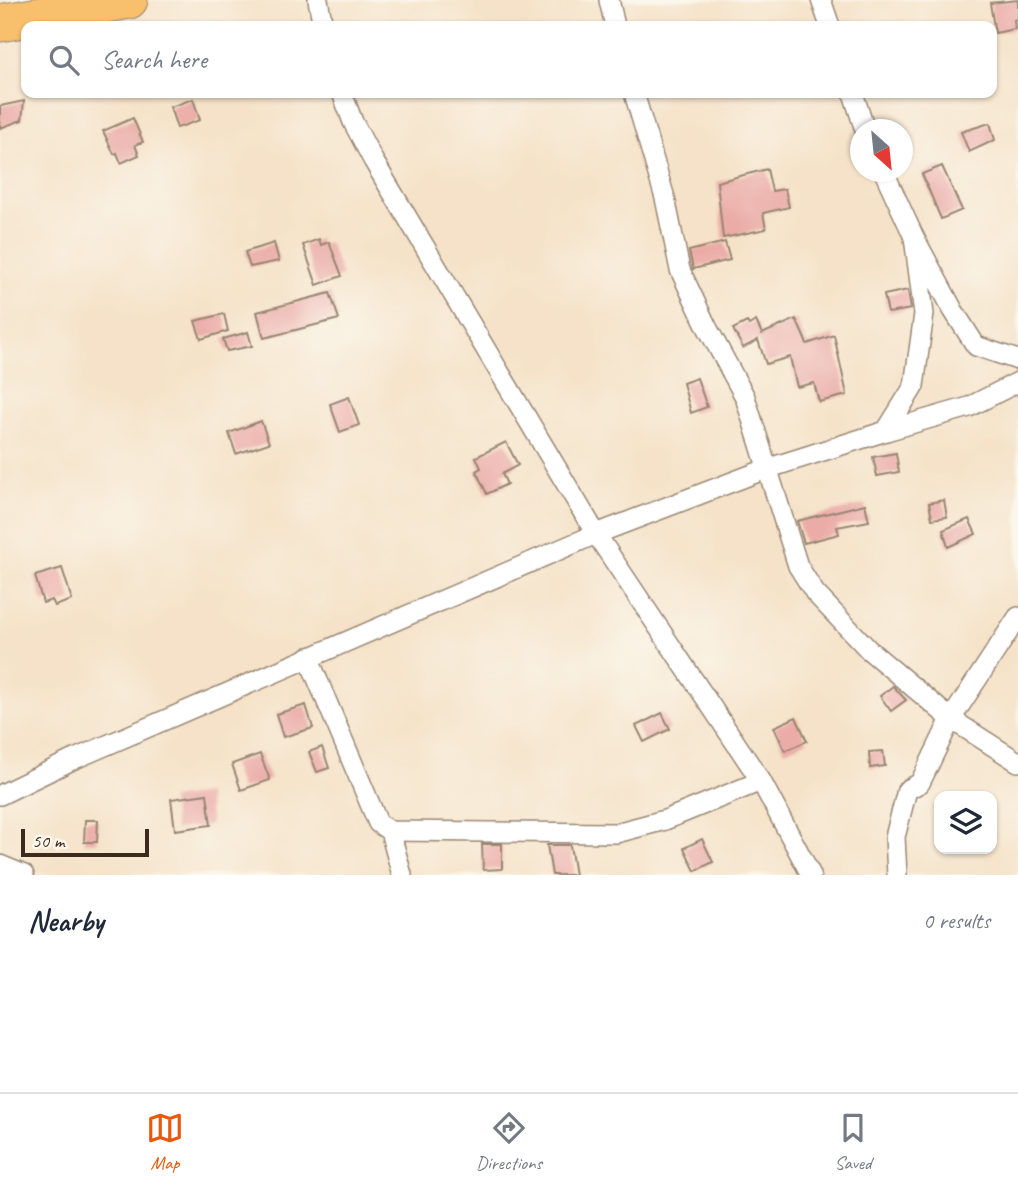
<!DOCTYPE html>
<style>
:root{--surface:#fff;--page:#f2f2f3;--text:#1f2937;--muted:#747a83;--line:#e0e1e3;--accent:#ea580c}
body{margin:0;font-family:Caveat,sans-serif;background:var(--page);color:var(--text)}
.controls{position:absolute;right:21px;bottom:21px;display:grid;overflow:hidden;border-radius:14px;box-shadow:0 2px 5px #0004}
.controls button{width:63px;height:63px;display:grid;place-items:center;padding:0;border:0;border-bottom:2px solid var(--line);background:var(--surface);color:var(--text);font:35px sans-serif}
.compass{position:absolute;left:850px;top:119px;width:63px;height:63px;border-radius:50%;background:var(--surface);box-shadow:0 2px 5px #0004;rotate:153deg}
.scale{position:absolute;left:21px;bottom:18px;width:128px;box-sizing:border-box;padding-left:7px;border:4px solid #3b2a1e;border-top:0;font-size:19px;line-height:24px;white-space:nowrap;color:#3b2a1e;-webkit-text-stroke:5px #fbf7ec;paint-order:stroke}
.list{margin:0;padding:0;list-style:none}
h2{display:flex;justify-content:space-between;align-items:center;height:91px;margin:0;padding:0 28px;font-size:30px}
h2 small{font-size:23px;font-weight:400;color:var(--muted)}
.icon{flex:none;width:38px;height:38px;fill:none;stroke:currentColor;stroke-width:2;stroke-linecap:round;stroke-linejoin:round}
.map{position:relative;flex:none;width:1018px;height:875px;overflow:hidden}
.search{position:absolute;background:var(--surface);box-shadow:0 2px 5px #0004;left:21px;right:21px;top:21px;height:77px;display:flex;align-items:center;gap:18px;box-sizing:border-box;padding:0 24px;border-radius:14px;color:var(--muted);font-size:26px}
.sheet{height:217px;background:var(--surface)}
nav{display:flex;justify-content:space-around;align-items:center;box-sizing:border-box;height:98px;border-top:2px solid var(--line);background:var(--surface);font-size:19px;color:var(--muted)}
nav a{display:grid;justify-items:center;gap:4px}
nav .on{color:var(--accent)}
.map>svg:first-child{display:block}
.building{fill:#ebaca7}
.lines{fill:none;stroke-linecap:round;stroke-linejoin:round}
.street-casing{stroke:#988673;stroke-width:22}
.highway-casing{stroke:#988673;stroke-width:39}
.street{stroke:#fff;stroke-width:19}
.highway{stroke:#f8bf6c;stroke-width:37}
</style>
<div class="map">
<svg width="1018" height="875" viewBox="0 0 1018 875">
<rect width="100%" height="100%" fill="#fbf7ec"/>
<filter id="ink" filterUnits="userSpaceOnUse"><feTurbulence type="fractalNoise" baseFrequency=".0143" numOctaves="2"/><feDisplacementMap in="SourceGraphic" scale="14" xChannelSelector="R" yChannelSelector="G"/><feConvolveMatrix kernelMatrix="1 2 1 2 8 2 1 2 1" color-interpolation-filters="sRGB"/></filter>
<filter id="wash" filterUnits="userSpaceOnUse"><feTurbulence type="fractalNoise" baseFrequency=".00686" numOctaves="4" result="noise"/><feDisplacementMap in="SourceGraphic" scale="28" xChannelSelector="R" yChannelSelector="G"/><feGaussianBlur stdDeviation="1.57" result="paint"/><feColorMatrix in="noise" values="0 0 0 0 0 0 0 0 0 0 0 0 0 0 0 0 0 1.4 0 .05"/><feComposite in="paint" operator="in"/></filter>
<g filter="url(#wash)">
<rect width="100%" height="100%" fill="#f5e2c8"/>
<g id="blocks">
<!-- building -->
<g class="building">
<polygon points="1018,0 1018,19 1014,20 1015,29 995,33 990,3"/>
<polygon points="193,99 200,120 177,128 170,107"/>
<polygon points="24,101 22,120 0,128 0,106"/>
<polygon points="133,118 143,142 135,145 139,155 121,163 117,153 114,154 103,131"/>
<polygon points="990,123 995,140 969,152 961,132"/>
<polygon points="942,166 962,210 941,219 922,174"/>
<polygon points="767,169 772,191 785,189 789,207 763,213 766,229 723,238 717,182"/>
<polygon points="319,239 321,245 329,242 342,276 317,285 303,245"/>
<polygon points="725,242 730,260 693,269 689,251"/>
<polygon points="274,243 279,261 250,267 245,252"/>
<polygon points="908,290 911,309 888,313 884,295"/>
<polygon points="330,293 339,319 264,338 257,312"/>
<polygon points="224,314 228,331 201,339 195,321"/>
<polygon points="796,319 807,344 834,335 847,395 819,402 814,383 797,387 790,357 766,364 758,340 743,348 733,329 747,322 749,325 756,321 762,334"/>
<polygon points="248,332 252,346 227,351 223,339"/>
<polygon points="697,378 707,407 691,413 683,383"/>
<polygon points="349,397 359,425 340,432 330,404"/>
<polygon points="261,421 269,443 236,454 229,433"/>
<polygon points="506,442 518,465 502,474 507,484 487,494 476,471 481,468 476,457"/>
<polygon points="896,453 899,472 877,476 873,457"/>
<polygon points="944,500 947,517 932,519 929,503"/>
<polygon points="865,504 869,521 837,527 839,534 804,543 797,521"/>
<polygon points="969,519 976,534 948,547 943,530"/>
<polygon points="62,568 72,600 55,606 52,600 43,603 35,576"/>
<polygon points="893,686 906,700 891,711 880,696"/>
<polygon points="306,705 313,728 283,737 276,714"/>
<polygon points="662,713 670,729 644,742 636,726"/>
<polygon points="796,717 807,741 785,751 774,727"/>
<polygon points="322,747 329,768 317,772 309,752"/>
<polygon points="883,751 885,766 870,768 869,752"/>
<polygon points="260,754 270,780 241,790 232,764"/>
<polygon points="207,794 211,825 175,830 171,799"/>
<polygon points="85,820 98,820 97,842 84,842"/>
<polygon points="702,839 713,862 695,871 684,848"/>
<polygon points="482,844 502,844 502,869 483,870"/>
<polygon points="547,845 570,845 575,875 552,875"/>
</g>
</g>
</g>
<g filter="url(#ink)">
<use href="#blocks" fill-opacity="0" stroke="#988673" stroke-width="2"/>
<g class="lines">
<!-- street casing -->
<g class="street-casing">
<g id="street">
<polyline points="318,0 323,26"/>
<polyline points="609,0 615,26"/>
<polyline points="821,0 830,26"/>
<polyline points="342,93 353,122 373,160 596,534 761,781 811,875"/>
<polyline points="634,93 665,198 680,270 707,327 745,397 798,566 815,593 869,650 951,719 1018,762"/>
<polyline points="853,93 865,130"/>
<polyline points="884,172 914,237 953,310 976,346 1018,360"/>
<polyline points="886,431 969,407 1018,382"/>
<polyline points="308,657 378,823 390,831 616,833 665,820 761,781"/>
<polyline points="0,795 70,761 596,534 766,469 886,431 914,386 924,314 914,237"/>
<polyline points="390,831 402,875"/>
<polyline points="0,865 24,875"/>
<polyline points="897,875 895,837 907,790 920,783 951,719 1018,617"/>
</g>
</g>
<!-- highway casing -->
<g class="highway-casing">
<polyline id="highway" points="0,23 129,0"/>
</g>
<!-- street -->
<use href="#street" class="street"/>
<!-- highway -->
<use href="#highway" class="highway"/>
</g>
</g>
</svg>
<div class="controls">
<button><svg class="icon" aria-label="layers" viewBox="0 0 24 24"><path d="M12 4l9 5-9 5-9-5zM3 14l9 5 9-5"/></svg></button>
</div>
<svg class="compass" viewBox="-18 -18 36 36"><path d="M0-13l5 13h-10z" fill="#e53935"/><path d="M0 13l5-13h-10z" fill="#747a83"/></svg>
<div class="scale">50 m</div>
<div class="search"><svg class="icon" aria-label="search" viewBox="0 0 24 24"><circle cx="10" cy="10" r="6"/><path d="M15 15l6 6"/></svg>Search here</div>
</div>
<section class="sheet">
<h2>Nearby<small>0 results</small></h2>
<ul class="list">
</ul>
</section>
<nav>
<a class="on"><svg class="icon" aria-label="map" viewBox="0 0 24 24"><path d="M3 6l6-2 6 2 6-2v14l-6 2-6-2-6 2zM9 4v14M15 6v14"/></svg>Map</a>
<a><svg class="icon" aria-label="directions" viewBox="0 0 24 24"><path d="M12 3l9 9-9 9-9-9zM9 14v-3h6M13 9l2 2-2 2"/></svg>Directions</a>
<a><svg class="icon" aria-label="saved" viewBox="0 0 24 24"><path d="M7 4h10v16l-5-4-5 4z"/></svg>Saved</a>
</nav>
